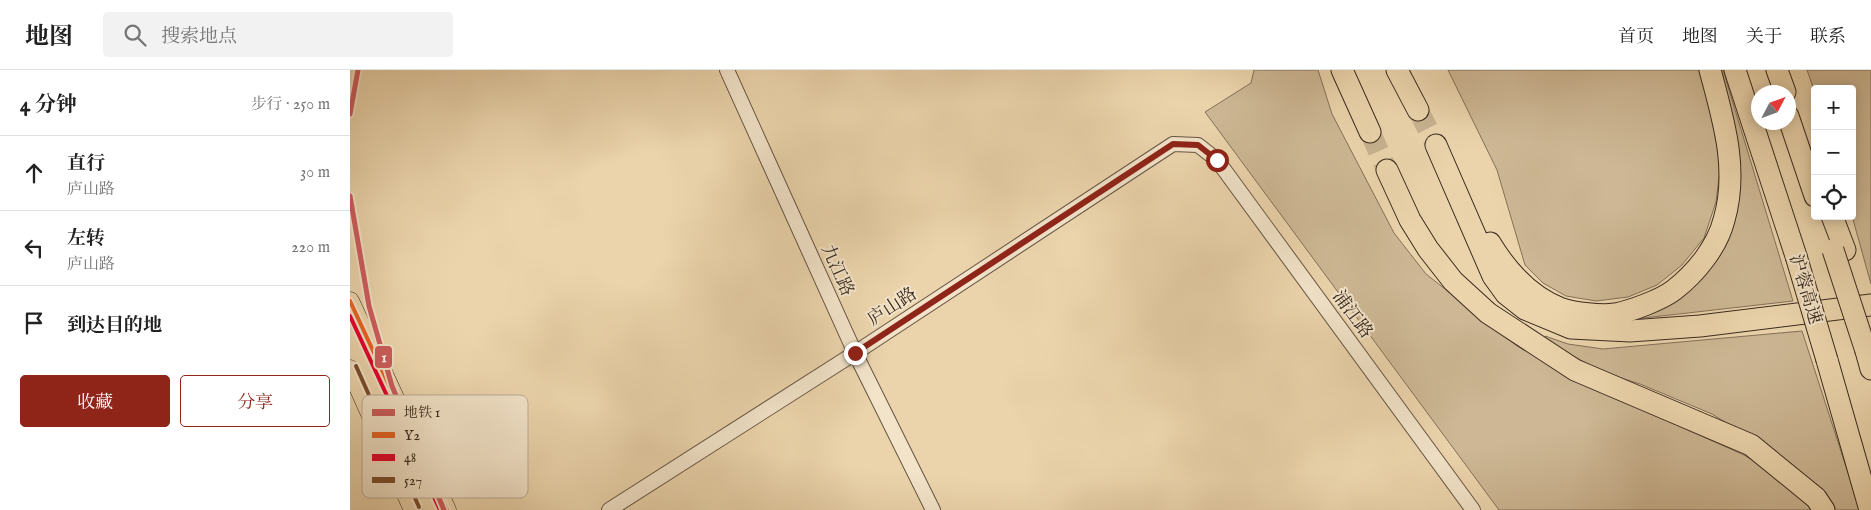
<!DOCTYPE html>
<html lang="zh">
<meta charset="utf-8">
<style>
:root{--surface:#fff;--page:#f2f2f2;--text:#222;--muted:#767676;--line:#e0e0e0;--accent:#8f2418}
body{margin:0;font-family:"IM FELL English","Noto Serif SC",serif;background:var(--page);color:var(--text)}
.controls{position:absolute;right:15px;top:15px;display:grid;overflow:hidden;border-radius:5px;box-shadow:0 2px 12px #0003}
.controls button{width:45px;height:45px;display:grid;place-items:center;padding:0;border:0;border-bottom:1px solid var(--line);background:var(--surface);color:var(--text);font:25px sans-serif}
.compass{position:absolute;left:1401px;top:15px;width:45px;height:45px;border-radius:50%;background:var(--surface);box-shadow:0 2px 12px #0003;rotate:49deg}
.stop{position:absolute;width:15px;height:15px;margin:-11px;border:4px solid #8f2418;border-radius:50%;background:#fff}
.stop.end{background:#8f2418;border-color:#fff;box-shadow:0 1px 5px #0008}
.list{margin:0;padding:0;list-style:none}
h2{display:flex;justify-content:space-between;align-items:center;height:65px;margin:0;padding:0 20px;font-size:21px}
h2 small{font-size:16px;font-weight:400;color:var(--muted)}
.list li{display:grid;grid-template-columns:32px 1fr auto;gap:15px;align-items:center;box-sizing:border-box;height:75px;padding:0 20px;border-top:1px solid var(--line)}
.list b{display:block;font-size:19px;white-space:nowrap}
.list p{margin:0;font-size:16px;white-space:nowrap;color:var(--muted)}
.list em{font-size:16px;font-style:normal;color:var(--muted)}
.actions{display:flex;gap:10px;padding:15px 20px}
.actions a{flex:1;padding:11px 0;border:1px solid var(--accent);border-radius:5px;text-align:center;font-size:18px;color:var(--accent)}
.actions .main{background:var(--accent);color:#fff}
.icon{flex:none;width:28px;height:28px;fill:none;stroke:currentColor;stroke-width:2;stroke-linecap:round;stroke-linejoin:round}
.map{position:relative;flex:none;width:1521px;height:440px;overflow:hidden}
header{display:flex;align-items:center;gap:30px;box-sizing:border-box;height:70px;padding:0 25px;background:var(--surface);border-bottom:1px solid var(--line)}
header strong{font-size:24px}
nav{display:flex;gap:28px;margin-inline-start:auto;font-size:18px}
.search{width:350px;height:45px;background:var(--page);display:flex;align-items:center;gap:12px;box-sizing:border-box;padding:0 18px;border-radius:5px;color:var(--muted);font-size:19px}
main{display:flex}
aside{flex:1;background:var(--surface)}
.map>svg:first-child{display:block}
.green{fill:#cdb794;stroke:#847059}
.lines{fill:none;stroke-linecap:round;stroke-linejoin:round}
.highway-tunnel{stroke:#c8b290;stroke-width:21;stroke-dasharray:21 11;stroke-linecap:butt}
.minor-casing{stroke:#665442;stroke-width:16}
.major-casing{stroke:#3a2a1e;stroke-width:19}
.highway-casing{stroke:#3a2a1e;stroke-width:23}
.minor{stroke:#f2e3c9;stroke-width:14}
.major{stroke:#ebd4ac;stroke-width:18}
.highway{stroke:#ebd4ac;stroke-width:21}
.highway-bridge-casing{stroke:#3a2a1e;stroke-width:23;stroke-linecap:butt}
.highway-bridge{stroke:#ebd4ac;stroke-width:21}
.bus-1-casing{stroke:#f2e3c9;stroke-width:8}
.bus-2-casing{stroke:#f2e3c9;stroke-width:8}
.bus-3-casing{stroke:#f2e3c9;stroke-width:8}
.bus-1{stroke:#e96222;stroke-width:4}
.bus-2{stroke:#e4002b;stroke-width:4}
.bus-3{stroke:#7a4b2a;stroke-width:4}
.metro-1-casing{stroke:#f2e3c9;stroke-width:9}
.metro-1{stroke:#cd5c5c;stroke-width:5}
.route{stroke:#8f2418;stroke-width:6}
.labels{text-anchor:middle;stroke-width:4;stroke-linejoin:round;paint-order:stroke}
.street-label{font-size:18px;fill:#3a2a1e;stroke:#f2e3c9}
.key{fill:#f2e3c9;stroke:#bbac96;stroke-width:1}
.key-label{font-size:14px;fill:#3a2a1e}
.line-badge{stroke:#f2e3c9;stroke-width:2}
.badge-label{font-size:14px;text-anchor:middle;font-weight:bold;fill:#fff}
</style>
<header>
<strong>地图</strong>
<div class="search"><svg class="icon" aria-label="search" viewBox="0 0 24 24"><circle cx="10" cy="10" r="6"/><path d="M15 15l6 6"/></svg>搜索地点</div>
<nav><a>首页</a><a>地图</a><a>关于</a><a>联系</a></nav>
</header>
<main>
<aside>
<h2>4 分钟<small>步行 · 250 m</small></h2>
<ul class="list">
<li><svg class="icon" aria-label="ahead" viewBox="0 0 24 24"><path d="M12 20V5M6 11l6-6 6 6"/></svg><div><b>直行</b><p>庐山路</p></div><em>30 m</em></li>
<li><svg class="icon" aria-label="left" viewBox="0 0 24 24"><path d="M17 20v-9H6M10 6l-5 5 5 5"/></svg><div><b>左转</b><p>庐山路</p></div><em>220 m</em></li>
<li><svg class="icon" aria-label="arrive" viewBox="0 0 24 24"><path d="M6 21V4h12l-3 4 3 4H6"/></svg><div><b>到达目的地</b></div></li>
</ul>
<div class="actions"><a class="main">收藏</a><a>分享</a></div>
</aside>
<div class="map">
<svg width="1521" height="440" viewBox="0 0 1521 440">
<rect width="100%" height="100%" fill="#ebd4ac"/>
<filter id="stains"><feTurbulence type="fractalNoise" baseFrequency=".004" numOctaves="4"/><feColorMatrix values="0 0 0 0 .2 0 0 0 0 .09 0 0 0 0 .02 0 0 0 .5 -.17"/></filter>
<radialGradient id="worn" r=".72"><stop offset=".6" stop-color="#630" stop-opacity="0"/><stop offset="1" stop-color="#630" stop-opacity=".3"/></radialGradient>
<!-- green -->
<g class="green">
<polygon points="904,0 968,0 982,44 1044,163 1076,204 1167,276 1230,312 1394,385 1412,396 1459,434 1462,440 1149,440 855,42 901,13"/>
<polygon points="1098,0 1350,0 1367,62 1370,99 1366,132 1354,168 1332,195 1307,215 1278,227 1246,231 1216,226 1193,213 1175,195 1147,100"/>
<polygon points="1367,0 1373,0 1443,231 1285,249 1379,153"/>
<polygon points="1457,0 1521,0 1521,214 1502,146 1502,19 1465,19 1465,23"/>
<polygon points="1452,261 1510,440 1485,440 1460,413 1414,376 1362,344 1290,314 1255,303 1195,271 1195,266 1218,274 1253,279"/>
</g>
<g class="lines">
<!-- highway-tunnel -->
<g class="highway-tunnel">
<polyline points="1068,40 1086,75"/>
<polyline points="1020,62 1037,100"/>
</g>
<!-- minor casing -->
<g class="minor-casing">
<g id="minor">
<polyline points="377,0 505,283 583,440"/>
<polyline points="259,440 505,283 823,74 848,75 867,90 1123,440"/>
</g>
</g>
<!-- major casing -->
<g class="major-casing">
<g id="major">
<polyline points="0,231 97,440"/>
<polyline points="0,299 63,440"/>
</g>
</g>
<!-- highway casing -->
<g class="highway-casing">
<g id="highway">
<polyline points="992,0 1020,62"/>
<polyline points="1047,0 1068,40"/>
<polyline points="1385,0 1446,186"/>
<polyline points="1427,0 1435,22"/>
<polyline points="1438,46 1465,126"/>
<polyline points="1086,75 1143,206 1156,224 1175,239 1221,258 1280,261 1350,256 1521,235"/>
<polyline points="1037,100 1060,150 1078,179 1103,211 1138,243 1225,300 1401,375 1466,428 1474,440"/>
<polyline points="1482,146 1495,180"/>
<path d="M1140,173C1157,201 1180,227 1212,239C1224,243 1251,246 1265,244C1281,241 1311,230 1324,220C1346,203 1367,177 1374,150C1389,99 1373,49 1360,0"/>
<polyline points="1516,281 1521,299"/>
<polyline points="1477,290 1520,440"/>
</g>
</g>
<!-- minor -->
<use href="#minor" class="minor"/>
<!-- major -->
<use href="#major" class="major"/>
<!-- highway -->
<use href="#highway" class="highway"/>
<!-- highway-bridge casing -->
<g class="highway-bridge-casing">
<g id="highway-bridge">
<polyline points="1483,180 1516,281"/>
<polyline points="1446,186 1477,290"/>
</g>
</g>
<!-- highway-bridge -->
<use href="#highway-bridge" class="highway-bridge"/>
<!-- bus-1 casing -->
<g class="bus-1-casing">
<polyline id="bus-1" points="0,231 97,440"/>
</g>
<!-- bus-2 casing -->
<g class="bus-2-casing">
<polyline id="bus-2" points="0,246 90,440"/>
</g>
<!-- bus-3 casing -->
<g class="bus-3-casing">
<polyline id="bus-3" points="6,296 69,437"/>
</g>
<!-- bus-1 -->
<use href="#bus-1" class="bus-1"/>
<!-- bus-2 -->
<use href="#bus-2" class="bus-2"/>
<!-- bus-3 -->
<use href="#bus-3" class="bus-3"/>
<!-- metro-1 casing -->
<g class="metro-1-casing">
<g id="metro-1">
<polyline points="0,44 8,0"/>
<polyline points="0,126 19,236 42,316 94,440"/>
</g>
</g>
<!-- metro-1 -->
<use href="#metro-1" class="metro-1"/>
</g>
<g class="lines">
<!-- route -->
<polyline class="route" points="505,283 823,74 848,75 867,90"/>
</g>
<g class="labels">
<!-- street labels -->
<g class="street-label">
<text transform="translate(488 200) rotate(66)" y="6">九江路</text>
<text transform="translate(1456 219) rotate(73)" y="6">沪蓉高速</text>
<text transform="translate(542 236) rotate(-33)" y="6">庐山路</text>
<text transform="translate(1003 244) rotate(54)" y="6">浦江路</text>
</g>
</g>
<!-- legend -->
<rect x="12" y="325" width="166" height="103" rx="8" class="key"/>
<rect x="22" y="339" width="23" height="7" fill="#cd5c5c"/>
<rect x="22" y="362" width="23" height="6" fill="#e96222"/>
<rect x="22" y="384" width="23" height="7" fill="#e4002b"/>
<rect x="22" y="407" width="23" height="6" fill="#7a4b2a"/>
<g class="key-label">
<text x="54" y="347">地铁 1</text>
<text x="54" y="370">Y2</text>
<text x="54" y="392">48</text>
<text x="54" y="415">527</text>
</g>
<rect class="line-badge" x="24" y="275" width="19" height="24" rx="5" fill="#cd5c5c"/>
<g class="badge-label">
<text x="34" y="292">1</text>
</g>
<rect width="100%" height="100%" filter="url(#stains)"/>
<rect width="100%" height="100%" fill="url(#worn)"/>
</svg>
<div class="controls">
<button>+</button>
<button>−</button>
<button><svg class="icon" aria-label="locate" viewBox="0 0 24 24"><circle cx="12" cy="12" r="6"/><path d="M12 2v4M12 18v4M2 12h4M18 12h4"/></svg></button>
</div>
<svg class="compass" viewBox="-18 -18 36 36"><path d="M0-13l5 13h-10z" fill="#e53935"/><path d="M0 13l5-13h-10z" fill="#767676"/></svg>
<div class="stop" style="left:867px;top:90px"></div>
<div class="stop end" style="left:505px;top:283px"></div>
</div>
</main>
